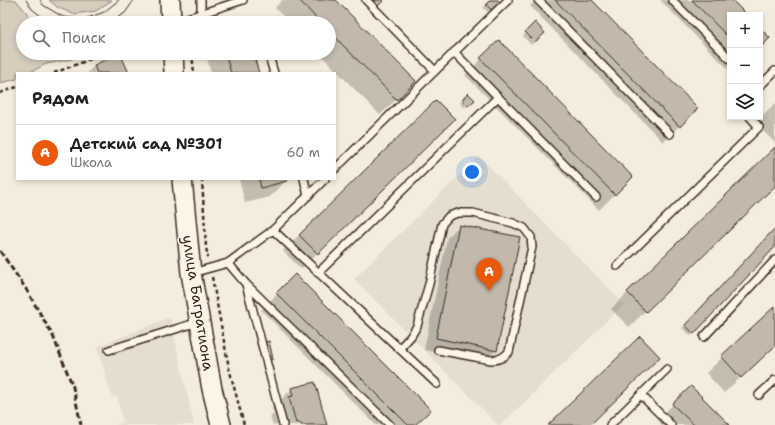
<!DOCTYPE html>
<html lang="ru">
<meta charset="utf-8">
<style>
:root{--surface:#fff;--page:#f6f6f6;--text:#202124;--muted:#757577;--line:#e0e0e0;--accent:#ea580c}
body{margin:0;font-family:"Shantell Sans",sans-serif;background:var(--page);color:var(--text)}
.controls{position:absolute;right:12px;top:12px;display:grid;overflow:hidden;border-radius:0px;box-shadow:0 2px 6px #0003}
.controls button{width:36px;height:36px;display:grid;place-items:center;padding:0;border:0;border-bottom:1px solid var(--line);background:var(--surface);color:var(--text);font:20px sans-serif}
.you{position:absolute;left:472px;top:172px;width:14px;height:14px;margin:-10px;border:3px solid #fff;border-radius:50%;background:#1a73e8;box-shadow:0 0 0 6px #1a73e833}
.badge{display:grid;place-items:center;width:26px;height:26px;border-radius:50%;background:var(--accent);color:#fff;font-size:13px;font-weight:700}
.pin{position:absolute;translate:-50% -33px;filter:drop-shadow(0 1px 2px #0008)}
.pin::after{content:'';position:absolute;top:21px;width:14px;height:12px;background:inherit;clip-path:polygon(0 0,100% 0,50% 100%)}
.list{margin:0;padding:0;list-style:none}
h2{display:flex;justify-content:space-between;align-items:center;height:52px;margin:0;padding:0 16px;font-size:17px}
h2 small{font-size:13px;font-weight:400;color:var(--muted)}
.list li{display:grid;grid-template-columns:26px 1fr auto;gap:12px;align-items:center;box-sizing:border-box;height:56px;padding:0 16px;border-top:1px solid var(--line)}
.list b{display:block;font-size:15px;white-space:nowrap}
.list p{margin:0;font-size:13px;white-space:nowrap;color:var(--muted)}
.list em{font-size:13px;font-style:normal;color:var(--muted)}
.icon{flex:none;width:22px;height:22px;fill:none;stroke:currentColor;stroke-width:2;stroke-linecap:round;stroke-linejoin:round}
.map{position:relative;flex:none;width:775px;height:425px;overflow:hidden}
.search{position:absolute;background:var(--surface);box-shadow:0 2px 6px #0003;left:16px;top:16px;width:320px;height:44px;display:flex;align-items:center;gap:10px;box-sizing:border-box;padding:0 14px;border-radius:22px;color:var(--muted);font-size:15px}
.panel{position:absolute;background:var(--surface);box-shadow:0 2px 6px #0003;left:16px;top:72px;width:320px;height:108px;border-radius:0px}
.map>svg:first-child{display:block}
.built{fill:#e5ddce}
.green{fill:#d6cdbd;stroke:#887c6e}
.shadow{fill:#0003}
.building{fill:#c3b9aa;stroke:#3b2a1e}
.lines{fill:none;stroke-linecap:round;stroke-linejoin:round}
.lane-casing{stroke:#3b2a1e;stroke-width:10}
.secondary-casing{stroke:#3b2a1e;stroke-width:22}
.path{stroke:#3b2a1e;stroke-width:2.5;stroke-dasharray:4 3;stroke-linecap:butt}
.lane{stroke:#fcf5e5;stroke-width:7}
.secondary{stroke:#fcf5e5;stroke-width:19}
.tram{stroke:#3b2a1e;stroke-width:1}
.rail{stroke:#3b2a1e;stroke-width:3;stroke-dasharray:6 3;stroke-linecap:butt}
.labels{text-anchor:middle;stroke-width:3;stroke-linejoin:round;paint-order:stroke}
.street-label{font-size:15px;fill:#3b2a1e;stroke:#fcf5e5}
</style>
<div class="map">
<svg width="775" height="425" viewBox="0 0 775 425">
<rect width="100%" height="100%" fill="#f4eddd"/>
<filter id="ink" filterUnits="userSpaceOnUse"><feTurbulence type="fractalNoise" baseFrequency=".025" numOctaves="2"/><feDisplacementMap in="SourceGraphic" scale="8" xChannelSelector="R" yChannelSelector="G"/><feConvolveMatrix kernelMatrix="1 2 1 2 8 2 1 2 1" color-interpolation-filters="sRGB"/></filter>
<g filter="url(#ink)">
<!-- built -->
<g class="built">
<polygon points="479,156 624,304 501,425 498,425 354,279"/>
<polygon points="170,317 194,425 116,425 123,422 117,396 112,397 97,347"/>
</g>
<!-- green -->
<g class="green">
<polygon points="0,0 16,0 32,19 39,23 23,23 23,53 78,53 72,59 46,64 29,73 17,73 17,79 0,83"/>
<polygon points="49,0 112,0 96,11 73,14 57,7"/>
</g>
<!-- shadow -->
<g class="shadow">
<polygon points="282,0 335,0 415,81 380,115 319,53 329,53 329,23 290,23 275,8"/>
<polygon points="367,0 383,0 372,11 364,3"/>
<polygon points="491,0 497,0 498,2 488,12 483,8"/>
<polygon points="536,0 591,0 697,108 663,142 530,6"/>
<polygon points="660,0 731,0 745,15 730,15 730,71"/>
<polygon points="535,24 544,32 531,45 523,36"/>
<polygon points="499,42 632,177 599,210 465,75"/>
<polygon points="213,53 252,53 258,73 211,73 207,59"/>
<polygon points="119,55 127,73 88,73 88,72 94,66"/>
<polygon points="468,95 473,100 464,108 460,103"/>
<polygon points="436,101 453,119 301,269 283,251"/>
<polygon points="775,103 775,143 755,123"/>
<polygon points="775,149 775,185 629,327 611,309"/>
<polygon points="239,179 286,179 286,181 270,197 245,203"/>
<polygon points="459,226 496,350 484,362 424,350 447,238"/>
<polygon points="775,229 775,245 691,336 682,328"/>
<polygon points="295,276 414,425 376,425 261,310"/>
<polygon points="775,307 775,345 724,393 706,373"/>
<polygon points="691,387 729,425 662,425 657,420"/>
<polygon points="292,389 326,425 273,425 270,417 274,414 272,408"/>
</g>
<!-- building -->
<g class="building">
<polygon points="299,0 336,0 416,81 397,100 329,31 329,23 321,23"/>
<polygon points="373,0 384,0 378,6"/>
<polygon points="490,0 498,0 500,2 491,10 486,4"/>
<polygon points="555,0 592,0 698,108 680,127"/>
<polygon points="692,0 732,0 747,15 730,15 730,39"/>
<polygon points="535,22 545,33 535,42 525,32"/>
<polygon points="760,28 770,38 760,48"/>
<polygon points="499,40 633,177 615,195 480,58"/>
<polygon points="120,53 129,73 97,73 94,65"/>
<polygon points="225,53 253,53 259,73 231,73"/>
<polygon points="468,93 475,100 468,106 462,100"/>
<polygon points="436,100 455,119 318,254 299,235"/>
<polygon points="775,147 775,186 646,312 627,292"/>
<polygon points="259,179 287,179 287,181 261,188"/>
<polygon points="459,225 520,237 497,351 436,338"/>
<polygon points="775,228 775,247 694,334 685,325"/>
<polygon points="295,274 431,410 415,425 408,425 276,293"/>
<polygon points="775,306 775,346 741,378 721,356"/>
<polygon points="640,336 660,357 590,425 548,425"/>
<polygon points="269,341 273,359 267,361 262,343"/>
<polygon points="315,382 327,425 301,425 300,422 296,423 289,397 293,396 291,388"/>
<polygon points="691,386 730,425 694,425 672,404"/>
</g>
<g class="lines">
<!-- lane casing -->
<g class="lane-casing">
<g id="lane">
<polyline points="538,0 670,134"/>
<polyline points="672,0 730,59"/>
<polyline points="201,14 201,0"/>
<polyline points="172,23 243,0"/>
<polyline points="454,52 596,197"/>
<polyline points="268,53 274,73"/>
<polyline points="435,71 508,0"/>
<polyline points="760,86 775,71"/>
<polyline points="335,169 435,71 366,0"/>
<polyline points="304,179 308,196"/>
<polyline points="273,230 437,384"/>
<polyline points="228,263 246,284 390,425"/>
<polyline points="617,266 759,127 750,117"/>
<polyline points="192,273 228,263 273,230 325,179"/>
<polyline points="318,273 498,97"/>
<polyline points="246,284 283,425"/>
<polyline points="704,337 775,260"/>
<path d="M400,348L411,336L417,326L429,284L442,224L449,216L458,213H473L513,223L524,228L531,237L532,247L509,352C503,358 499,360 491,360L438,350"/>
<polyline points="109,350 198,322"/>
<polyline points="641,395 671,425"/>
<polyline points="759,395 775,380"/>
<polyline points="610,425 667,369"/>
</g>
</g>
<!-- secondary casing -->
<g class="secondary-casing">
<g id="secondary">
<polyline points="170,0 171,23"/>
<polyline points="173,53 174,73"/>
<polyline points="182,179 191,273 212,389 221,425"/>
</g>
</g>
<!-- path -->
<g class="path">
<polyline points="192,53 194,73"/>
<polyline points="54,73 83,62 104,53"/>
<polyline points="0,93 17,87"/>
<polyline points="202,179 206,247 208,258"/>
<polyline points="212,277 229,368 244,425"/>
</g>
<!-- lane -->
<use href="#lane" class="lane"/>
<!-- secondary -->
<use href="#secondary" class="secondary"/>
<!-- tram -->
<g class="tram">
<polyline points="26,0 32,9 50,23"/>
<polyline points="40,0 43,5 63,17 85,19 104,12 119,0"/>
<polyline points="109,23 125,13 134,0"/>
</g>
<!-- rail -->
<polyline class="rail" points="0,251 26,289 53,336 73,387 81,425"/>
</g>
</g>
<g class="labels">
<!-- street labels -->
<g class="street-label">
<text transform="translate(198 303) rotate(81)" y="5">улица Багратиона</text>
</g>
</g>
</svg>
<div class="controls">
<button>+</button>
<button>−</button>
<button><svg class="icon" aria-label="layers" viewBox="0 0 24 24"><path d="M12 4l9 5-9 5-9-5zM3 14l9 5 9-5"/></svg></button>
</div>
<div class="you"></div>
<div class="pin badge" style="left:489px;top:291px">A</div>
<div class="search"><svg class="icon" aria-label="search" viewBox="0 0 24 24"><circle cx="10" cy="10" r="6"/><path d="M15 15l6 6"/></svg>Поиск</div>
<section class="panel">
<h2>Рядом<small></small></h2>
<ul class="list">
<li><span class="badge">A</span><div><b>Детский сад №301</b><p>Школа</p></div><em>60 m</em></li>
</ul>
</section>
</div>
